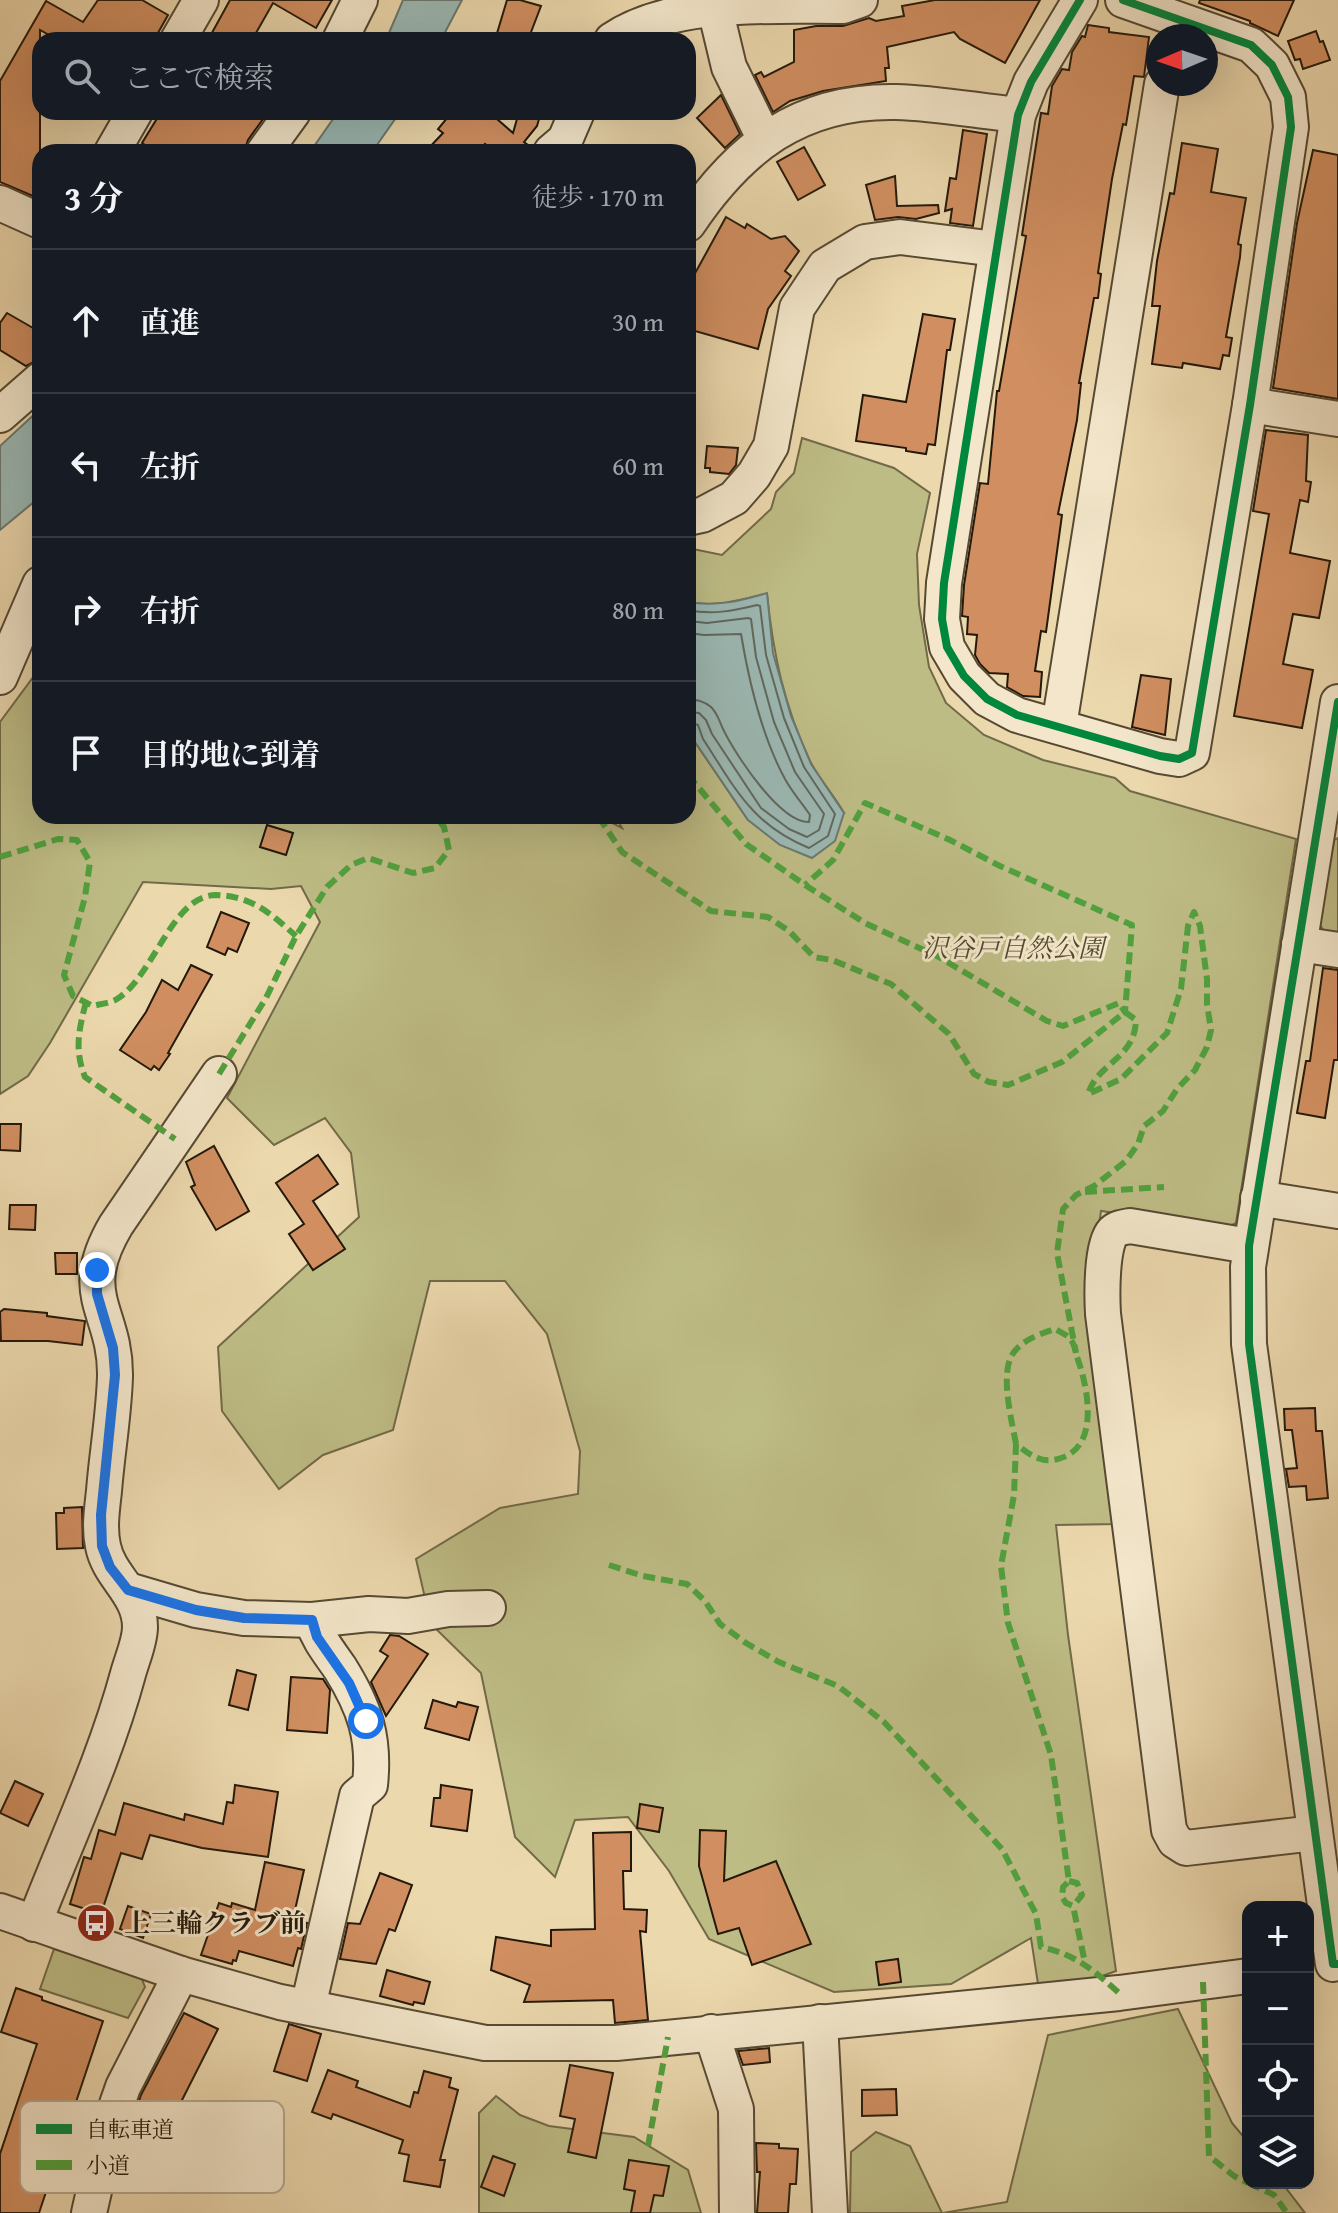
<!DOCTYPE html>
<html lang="ja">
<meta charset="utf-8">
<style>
:root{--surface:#171b24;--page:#242831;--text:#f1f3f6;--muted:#9ea1a6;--line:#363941}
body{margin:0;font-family:"Gentium Book Plus","Noto Serif JP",serif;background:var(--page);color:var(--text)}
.controls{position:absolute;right:24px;bottom:24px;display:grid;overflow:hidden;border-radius:16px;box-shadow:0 8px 32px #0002}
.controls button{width:72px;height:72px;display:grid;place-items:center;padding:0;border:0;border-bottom:2px solid var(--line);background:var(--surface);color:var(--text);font:40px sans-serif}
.compass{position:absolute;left:1146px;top:24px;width:72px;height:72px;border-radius:50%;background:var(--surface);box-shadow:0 8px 32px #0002;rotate:268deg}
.stop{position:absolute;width:24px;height:24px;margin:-18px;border:6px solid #1a73e8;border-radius:50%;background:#fff}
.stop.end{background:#1a73e8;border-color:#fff;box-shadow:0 2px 8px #0008}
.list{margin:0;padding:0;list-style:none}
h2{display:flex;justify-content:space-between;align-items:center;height:104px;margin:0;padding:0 32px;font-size:34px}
h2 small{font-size:26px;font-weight:400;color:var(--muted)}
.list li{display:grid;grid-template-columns:52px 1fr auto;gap:24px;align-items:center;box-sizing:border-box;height:144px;padding:0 32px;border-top:2px solid var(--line)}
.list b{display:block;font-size:30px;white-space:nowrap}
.list em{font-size:26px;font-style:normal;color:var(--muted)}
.icon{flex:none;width:44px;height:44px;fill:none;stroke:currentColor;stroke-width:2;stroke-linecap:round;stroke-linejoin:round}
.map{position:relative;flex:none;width:1338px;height:2213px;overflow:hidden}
.search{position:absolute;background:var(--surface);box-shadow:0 8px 32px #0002;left:32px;top:32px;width:664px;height:88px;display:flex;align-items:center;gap:20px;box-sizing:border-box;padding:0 28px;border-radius:24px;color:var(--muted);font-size:30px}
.panel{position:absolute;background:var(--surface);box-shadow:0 8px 32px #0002;left:32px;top:144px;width:664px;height:680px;border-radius:24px}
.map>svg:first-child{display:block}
.green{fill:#bebc85;stroke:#716a48;stroke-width:2}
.water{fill:#9bb8b3;stroke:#6b786f;stroke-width:2}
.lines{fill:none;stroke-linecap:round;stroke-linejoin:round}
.shore{stroke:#60685e;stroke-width:2}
.building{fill:#d18f61;stroke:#24190a;stroke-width:2}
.minor-casing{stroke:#564933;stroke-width:38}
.minor{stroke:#f3e6ca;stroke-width:34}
.quiet{stroke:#50a13e;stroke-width:6;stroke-dasharray:12 6;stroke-linecap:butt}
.cycleway-casing{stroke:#f3e6ca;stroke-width:13}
.cycleway{stroke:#00873e;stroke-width:8}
.route{stroke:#1a73e8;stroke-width:10}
.labels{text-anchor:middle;stroke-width:6;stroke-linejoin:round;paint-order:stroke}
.park-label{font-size:26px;font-style:italic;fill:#524a2f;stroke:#f3e6ca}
.poi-label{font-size:26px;font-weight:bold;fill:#24190a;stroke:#f3e6ca;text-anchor:start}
.key{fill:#f3e6ca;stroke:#b5a890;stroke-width:2}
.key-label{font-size:22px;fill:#24190a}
</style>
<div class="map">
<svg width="1338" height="2213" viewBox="0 0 1338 2213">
<rect width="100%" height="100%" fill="#ecd8ad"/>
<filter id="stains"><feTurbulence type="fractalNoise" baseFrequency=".0025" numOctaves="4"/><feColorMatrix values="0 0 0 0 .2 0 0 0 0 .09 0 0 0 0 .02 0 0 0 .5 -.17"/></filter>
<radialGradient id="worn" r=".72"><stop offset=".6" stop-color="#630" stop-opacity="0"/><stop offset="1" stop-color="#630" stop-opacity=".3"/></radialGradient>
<!-- green -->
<g class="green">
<path d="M802,438L894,468L930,493L917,554L919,605L929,667L946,703L984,735L1043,760L1115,778L1130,791L1296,839L1236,1223L1224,1229L1101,1211L1090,1289L1118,1524L1056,1525L1068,1635L1116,1971L1088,1981L1038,1984L1031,1938L951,1984L834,1992L709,1939L669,1871L628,1817L575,1820L555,1877L515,1837L481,1673L431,1624L416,1559L500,1508L578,1494L580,1451L547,1334L505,1281H430L393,1430L323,1455L279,1489L222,1411L218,1347L359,1217L351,1153L325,1118L274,1145L227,1098L320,922L301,886L271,889L143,882L50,1043L28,1076L0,1094V722L34,676L40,672V816H599L622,828L615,816H688V718L695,742L748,820L844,813C834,795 819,779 810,761C784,706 773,653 767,594C740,599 717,608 688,602V548L722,555L771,509L776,492L794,473Z"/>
<polygon points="1338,838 1338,937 1326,935 1319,923 1334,840"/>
<polygon points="54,1949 141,1977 145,1987 128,2018 40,1989"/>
<polygon points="1178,2009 1232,2123 1248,2142 1248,2183 1282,2183 1305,2213 943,2213 1007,2202 1048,2035"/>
<polygon points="496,2096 520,2115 549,2126 634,2137 688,2170 701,2213 479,2213 479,2113"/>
<polygon points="876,2132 910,2146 942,2213 850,2213 851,2152"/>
</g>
<!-- water -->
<g class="water">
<polygon points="403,0 462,0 441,40 386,40"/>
<polygon points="338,112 400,112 372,152 310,152"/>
<polygon points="40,409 40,497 0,530 0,446"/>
<path d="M767,593L773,653L791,716L811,764L844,813L835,841L812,858L780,845L748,820L695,742L688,718V602C716,607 740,601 767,593Z"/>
</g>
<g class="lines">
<!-- shore -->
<g class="shore">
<path d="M688,610C712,615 733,611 757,605L760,606L766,655L784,718L804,767L835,814L828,836L809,848C752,825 735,788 703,739L698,725L688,722"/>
<polyline points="688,621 707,623 748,618 751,619 756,657 774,722 795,772 824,814 819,830 807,837 789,829 761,808 712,734 706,720 699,713 688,712"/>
<path d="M688,633L704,635L741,634C749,682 761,735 785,779C792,792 802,803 810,815L809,822C780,823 735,754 723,729C719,721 718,714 711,707C704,701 697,700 688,699"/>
</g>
</g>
<!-- building -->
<g class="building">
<polygon points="98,0 142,0 168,15 154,40 58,40 40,30 40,199 0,182 0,81 46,1 83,22"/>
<polygon points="230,0 332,0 316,28 273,3 252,40 208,40"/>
<polygon points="507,0 520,0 541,6 528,40 495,40"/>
<polygon points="935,0 1040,0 1005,63 960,39 954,32 887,47 889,68 885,68 886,81 823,91 790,101 773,112 755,75 761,72 764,77 794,62 794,30 816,26 843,26 869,18 876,21 904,16 902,6"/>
<polygon points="1200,0 1294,0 1278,36 1250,23 1250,21 1199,3"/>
<polygon points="1088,25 1109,28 1109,32 1149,37 1144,77 1134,76 1126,125 1123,124 1112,179 1098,273 1101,274 1098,298 1094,298 1079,383 1081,383 1077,420 1058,514 1062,515 1046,632 1041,631 1035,671 1042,672 1040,697 1023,696 1007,687 1008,674 989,673 980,664 975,655 977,635 967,634 968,617 962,616 964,585 980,483 988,484 997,391 999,391 1026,236 1022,235 1041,113 1048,114 1052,86 1062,69 1069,70 1072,52 1082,36 1085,37"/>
<polygon points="1316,31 1320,42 1323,41 1330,60 1303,69 1300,59 1295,60 1288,41"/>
<polygon points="721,95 740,134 725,148 697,118"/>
<polygon points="161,112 268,112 248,140 244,152 156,152 142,143"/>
<polygon points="452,112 489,112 513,133 519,112 541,112 537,126 524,142 532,148 532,152 495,152 485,144 478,152 425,152 443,133 438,129"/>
<polygon points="963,130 987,134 973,226 950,223 952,209 945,211 950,178 956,179"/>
<polygon points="1182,143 1218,149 1211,192 1246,198 1238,244 1241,245 1240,257 1226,337 1232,338 1229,356 1223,355 1220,369 1183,363 1182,368 1152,364 1160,306 1152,306 1157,261 1170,193 1174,194"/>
<polygon points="804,147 825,185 798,200 777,162"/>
<polygon points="1313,150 1338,155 1338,399 1273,388 1297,223"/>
<polygon points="895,176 897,206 938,205 939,213 916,219 898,217 875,220 866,185"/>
<polygon points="726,217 745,228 747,224 771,239 785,236 799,251 785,271 791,276 768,309 758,349 688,329 688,286"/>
<polygon points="7,313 40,332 40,353 36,361 26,366 0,350 0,323"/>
<polygon points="923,314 955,319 950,350 947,350 935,445 928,444 926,454 906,451 906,448 856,441 863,395 906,402"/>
<polygon points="1266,430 1308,435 1306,481 1311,482 1308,502 1300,500 1290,553 1330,561 1319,618 1293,614 1283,664 1313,670 1302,728 1234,716 1269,514 1253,511"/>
<polygon points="707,446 738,448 736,465 729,474 710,472 710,468 705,468"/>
<polygon points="1141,675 1171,679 1165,735 1132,727"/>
<polygon points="267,825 293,833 286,855 260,847"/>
<polygon points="221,912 249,923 237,952 228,948 225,955 207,947"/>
<polygon points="191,965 212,975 168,1053 170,1054 159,1070 154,1066 151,1070 120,1050 146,1012 162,980 178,990"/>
<polygon points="1323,968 1338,970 1338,1060 1334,1060 1325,1118 1297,1113 1306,1061 1310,1061"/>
<polygon points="0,1124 21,1124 20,1151 0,1150"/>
<polygon points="214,1146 249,1211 216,1230 191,1187 195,1185 186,1162"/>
<polygon points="318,1155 338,1184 313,1201 345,1249 313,1270 289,1234 304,1224 276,1183"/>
<polygon points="10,1205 36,1205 35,1230 9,1229"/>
<polygon points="55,1253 77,1253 77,1274 56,1274"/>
<polygon points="4,1309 47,1313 47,1316 85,1321 82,1345 48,1341 1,1341 0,1312"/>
<polygon points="1315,1408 1316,1431 1322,1431 1328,1498 1307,1500 1306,1486 1289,1487 1286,1469 1297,1468 1292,1430 1285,1430 1284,1409"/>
<polygon points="82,1507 83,1548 57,1549 56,1513 64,1513 64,1508"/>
<polygon points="390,1635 399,1636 428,1654 386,1716 371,1682 388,1656 380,1651"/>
<polygon points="237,1670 256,1675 248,1710 229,1705"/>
<polygon points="291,1677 323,1679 330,1690 327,1733 287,1730"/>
<polygon points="433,1700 456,1707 458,1702 478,1707 469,1740 425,1728"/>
<polygon points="15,1781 43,1794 28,1826 0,1813"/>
<polygon points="235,1785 278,1792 268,1857 202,1848 150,1835 142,1859 121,1853 101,1914 70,1904 84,1857 91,1859 99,1830 115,1835 124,1803 184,1820 185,1814 223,1824 227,1802 233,1803"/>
<polygon points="441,1785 472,1790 467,1831 431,1826 434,1798 440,1798"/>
<polygon points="640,1804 663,1808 659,1832 637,1828"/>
<polygon points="700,1830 726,1831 724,1881 776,1861 811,1944 752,1965 739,1928 718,1934 699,1866"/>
<polygon points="631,1832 631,1871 623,1871 624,1909 647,1910 646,1932 640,1931 648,2020 615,2023 613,2000 524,2002 530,1985 491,1970 496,1937 551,1946 551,1930 595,1929 593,1833"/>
<polygon points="265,1862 304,1870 293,1919 307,1923 301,1949 298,1948 293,1966 239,1951 236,1961 233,1960 232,1964 201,1955 219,1903 231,1907 232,1903 255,1910"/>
<polygon points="380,1873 412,1885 395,1931 389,1929 376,1964 340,1959 348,1923 360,1924"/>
<polygon points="128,1906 151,1914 143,1938 120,1929"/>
<polygon points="898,1959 901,1982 879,1985 876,1962"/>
<polygon points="387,1970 430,1982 424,2004 414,2002 413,2005 380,1996"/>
<polygon points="16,1988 42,1997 42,2000 103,2021 39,2213 0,2213 0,2154 37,2044 1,2032"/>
<polygon points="184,2013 218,2029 179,2106 250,2127 252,2120 279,2126 271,2167 223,2159 129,2132 141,2095"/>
<polygon points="289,2024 321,2034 307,2081 274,2071"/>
<polygon points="769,2048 770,2062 743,2065 738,2051"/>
<polygon points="570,2065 613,2073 596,2158 568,2152 575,2119 560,2116"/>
<polygon points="328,2070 358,2081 356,2087 410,2107 414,2092 418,2093 424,2071 451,2078 449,2087 458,2090 440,2160 445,2160 440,2187 404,2181 409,2155 399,2153 403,2140 333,2114 331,2119 312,2112"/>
<polygon points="896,2089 897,2115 862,2116 862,2090"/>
<polygon points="756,2143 779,2144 779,2148 798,2149 796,2184 790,2184 788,2213 757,2213 760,2172 757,2172"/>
<polygon points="493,2156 515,2164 504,2196 481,2187"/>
<polygon points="629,2160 669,2166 663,2196 654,2195 650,2213 631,2213 635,2191 624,2189"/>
</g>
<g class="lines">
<!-- minor casing -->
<g class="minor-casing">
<g id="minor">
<polyline points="713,0 729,67 765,140"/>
<polyline points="1080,0 1031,82 1018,115 944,583 942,619 947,647 964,676 987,699 1017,715 1160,756 1179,759 1192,753 1250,405 1291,127 1288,97 1272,65 1251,45 1123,0"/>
<polyline points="178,40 201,0"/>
<polyline points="340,40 360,0"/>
<path d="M612,40C671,0 768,6 843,6L860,0"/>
<polyline points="112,152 135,112"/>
<polyline points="264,152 293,112"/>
<polyline points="551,152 565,140 577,112"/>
<polyline points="0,203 40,221"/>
<path d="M688,224C739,148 799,100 896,102C936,103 978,111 1018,115"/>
<polyline points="1250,405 1338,419"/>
<polyline points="0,415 40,380"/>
<polyline points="688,518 702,515 734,498 754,475 771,446 797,308 825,266 865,242 900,237 996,249"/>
<polyline points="0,677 40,584"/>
<polyline points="1059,726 1162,84"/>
<polyline points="1299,944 1338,950"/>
<polyline points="1258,1198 1338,1211"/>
<path d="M1249,1246L1130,1226C1124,1227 1117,1228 1113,1232C1101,1245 1102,1297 1103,1314L1169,1830L1175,1841L1186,1848L1315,1833"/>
<polyline points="128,1590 196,1610 244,1618 312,1620 369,1614 408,1616 448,1609 488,1608"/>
<polyline points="0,1911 181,1974 280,2002 485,2043 616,2043 1119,1993 1248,1976"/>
<path d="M34,1924C66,1841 105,1759 128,1674C132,1659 140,1642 140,1627C140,1593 109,1577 103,1546C99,1528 102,1509 104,1491C107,1453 114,1414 115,1376C116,1310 74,1296 116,1225L219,1074"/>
<polyline points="1333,1964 1249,1344 1248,1267 1338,702"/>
<path d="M308,2007L357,1796L370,1785C375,1738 365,1708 340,1668C329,1652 318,1639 312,1620"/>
<polyline points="820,2022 830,2213"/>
<polyline points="711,2032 736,2109 737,2213"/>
<polyline points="89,2213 108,2130 123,2087 181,1974"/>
</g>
</g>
<!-- minor -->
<use href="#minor" class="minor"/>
<!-- quiet -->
<g class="quiet">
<polyline points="688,775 746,844 805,885 865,923 937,956 1047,1021 1063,1026 1119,1003 1125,1012 1132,925 1000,866 950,840 865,803 833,860 805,885"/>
<path d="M602,816V822L622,852L711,911L768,917L789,931L814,957L832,960L891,984L949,1034L974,1074L989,1082L1008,1085L1062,1062L1125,1012L1136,1020C1135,1059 1098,1062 1088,1094L1121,1079L1167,1033L1181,989L1188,926L1194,912L1200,926L1207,979V1004L1211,1030L1207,1047L1195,1070L1177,1089L1163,1111L1144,1126L1138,1144L1126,1161L1094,1186L1076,1195L1063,1209L1057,1253L1076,1353"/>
<path d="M0,857L58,839L77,840L90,862L85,897L64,975L73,996L93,1006C100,1004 111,1003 117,999C154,976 172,895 216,895C252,896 270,913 296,936"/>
<path d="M86,1002C79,1029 74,1050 85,1077L175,1139"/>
<polyline points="219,1074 266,998 296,936 327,887 351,865 368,858 413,873 435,868 449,850 444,827 435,816"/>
<polyline points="1085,1192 1164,1187"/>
<path d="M1016,1444C1012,1422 1000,1375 1012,1355C1021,1340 1040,1334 1055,1329C1060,1332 1068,1335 1071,1340C1074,1344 1076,1352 1077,1357C1088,1387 1100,1446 1061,1458C1042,1465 1030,1455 1016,1444L1014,1495L1001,1566L1008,1623L1051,1755L1069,1881L1063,1887L1062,1897L1066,1903L1073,1906L1085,1963"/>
<path d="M609,1565L643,1576L687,1584L705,1601L720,1624L746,1643L779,1662L838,1686L884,1722L1002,1849L1036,1914L1041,1947C1077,1955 1093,1970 1119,1993"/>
<polyline points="1069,1881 1077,1883 1082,1895 1073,1906"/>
<polyline points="1203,1982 1209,2156 1234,2176 1248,2183"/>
<polyline points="648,2146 668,2037"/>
<polyline points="1249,2183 1274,2195 1287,2213"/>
</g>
<!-- cycleway casing -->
<g class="cycleway-casing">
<g id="cycleway">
<polyline points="1080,0 1031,82 1018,115 944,583 942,619 947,647 964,676 987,699 1017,715 1160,756 1179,759 1192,753 1250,405 1291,127 1288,97 1272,65 1251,45 1123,0"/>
<polyline points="1338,702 1249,1246 1249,1344 1333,1964 1338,1964"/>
</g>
</g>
<!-- cycleway -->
<use href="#cycleway" class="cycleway"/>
</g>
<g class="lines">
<!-- route -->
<polyline class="route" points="97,1270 97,1294 113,1348 115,1375 101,1515 102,1546 110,1567 128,1590 196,1610 244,1618 312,1620 317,1637 349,1683 366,1721"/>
</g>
<!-- icons -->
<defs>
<g id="bus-disc" transform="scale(2)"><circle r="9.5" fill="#8f2418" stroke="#f3e6ca"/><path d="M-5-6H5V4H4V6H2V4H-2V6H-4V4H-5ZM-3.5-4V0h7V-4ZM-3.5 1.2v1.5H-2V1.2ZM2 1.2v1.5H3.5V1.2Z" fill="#fff"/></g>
</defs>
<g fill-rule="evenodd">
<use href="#bus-disc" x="96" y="1923"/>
</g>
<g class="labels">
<!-- park labels -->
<g class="park-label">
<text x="1013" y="957">沢谷戸自然公園</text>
</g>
<!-- poi labels -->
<g class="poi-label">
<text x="124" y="1932">上三輪クラブ前</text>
</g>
</g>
<!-- legend -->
<rect x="20" y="2101" width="264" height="92" rx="12" class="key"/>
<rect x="36" y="2124" width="36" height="10" fill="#00873e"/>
<rect x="36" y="2160" width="36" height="10" fill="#50a13e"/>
<g class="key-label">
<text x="86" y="2137">自転車道</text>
<text x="86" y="2173">小道</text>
</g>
<rect width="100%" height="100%" filter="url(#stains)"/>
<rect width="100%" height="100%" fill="url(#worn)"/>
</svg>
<div class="controls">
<button>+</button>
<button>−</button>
<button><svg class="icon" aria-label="locate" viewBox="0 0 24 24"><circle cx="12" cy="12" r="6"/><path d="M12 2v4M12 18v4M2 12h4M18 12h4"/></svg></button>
<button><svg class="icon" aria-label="layers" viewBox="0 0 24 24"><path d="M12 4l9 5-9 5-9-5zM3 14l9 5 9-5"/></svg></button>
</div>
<svg class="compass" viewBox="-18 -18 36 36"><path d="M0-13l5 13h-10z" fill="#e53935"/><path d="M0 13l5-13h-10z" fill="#9ea1a6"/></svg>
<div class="stop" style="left:366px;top:1721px"></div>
<div class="stop end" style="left:97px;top:1270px"></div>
<div class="search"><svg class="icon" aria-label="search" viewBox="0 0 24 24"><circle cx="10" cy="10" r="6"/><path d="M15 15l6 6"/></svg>ここで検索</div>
<section class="panel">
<h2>3 分<small>徒歩 · 170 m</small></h2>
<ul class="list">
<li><svg class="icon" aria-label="ahead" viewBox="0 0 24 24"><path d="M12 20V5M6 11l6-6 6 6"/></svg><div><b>直進</b></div><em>30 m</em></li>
<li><svg class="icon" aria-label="left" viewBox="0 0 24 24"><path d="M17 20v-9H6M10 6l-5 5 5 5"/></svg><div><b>左折</b></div><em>60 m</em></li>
<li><svg class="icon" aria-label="right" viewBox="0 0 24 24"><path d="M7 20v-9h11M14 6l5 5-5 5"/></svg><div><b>右折</b></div><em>80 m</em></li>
<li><svg class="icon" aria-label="arrive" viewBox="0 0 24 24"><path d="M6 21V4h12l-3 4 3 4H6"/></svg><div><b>目的地に到着</b></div></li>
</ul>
</section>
</div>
